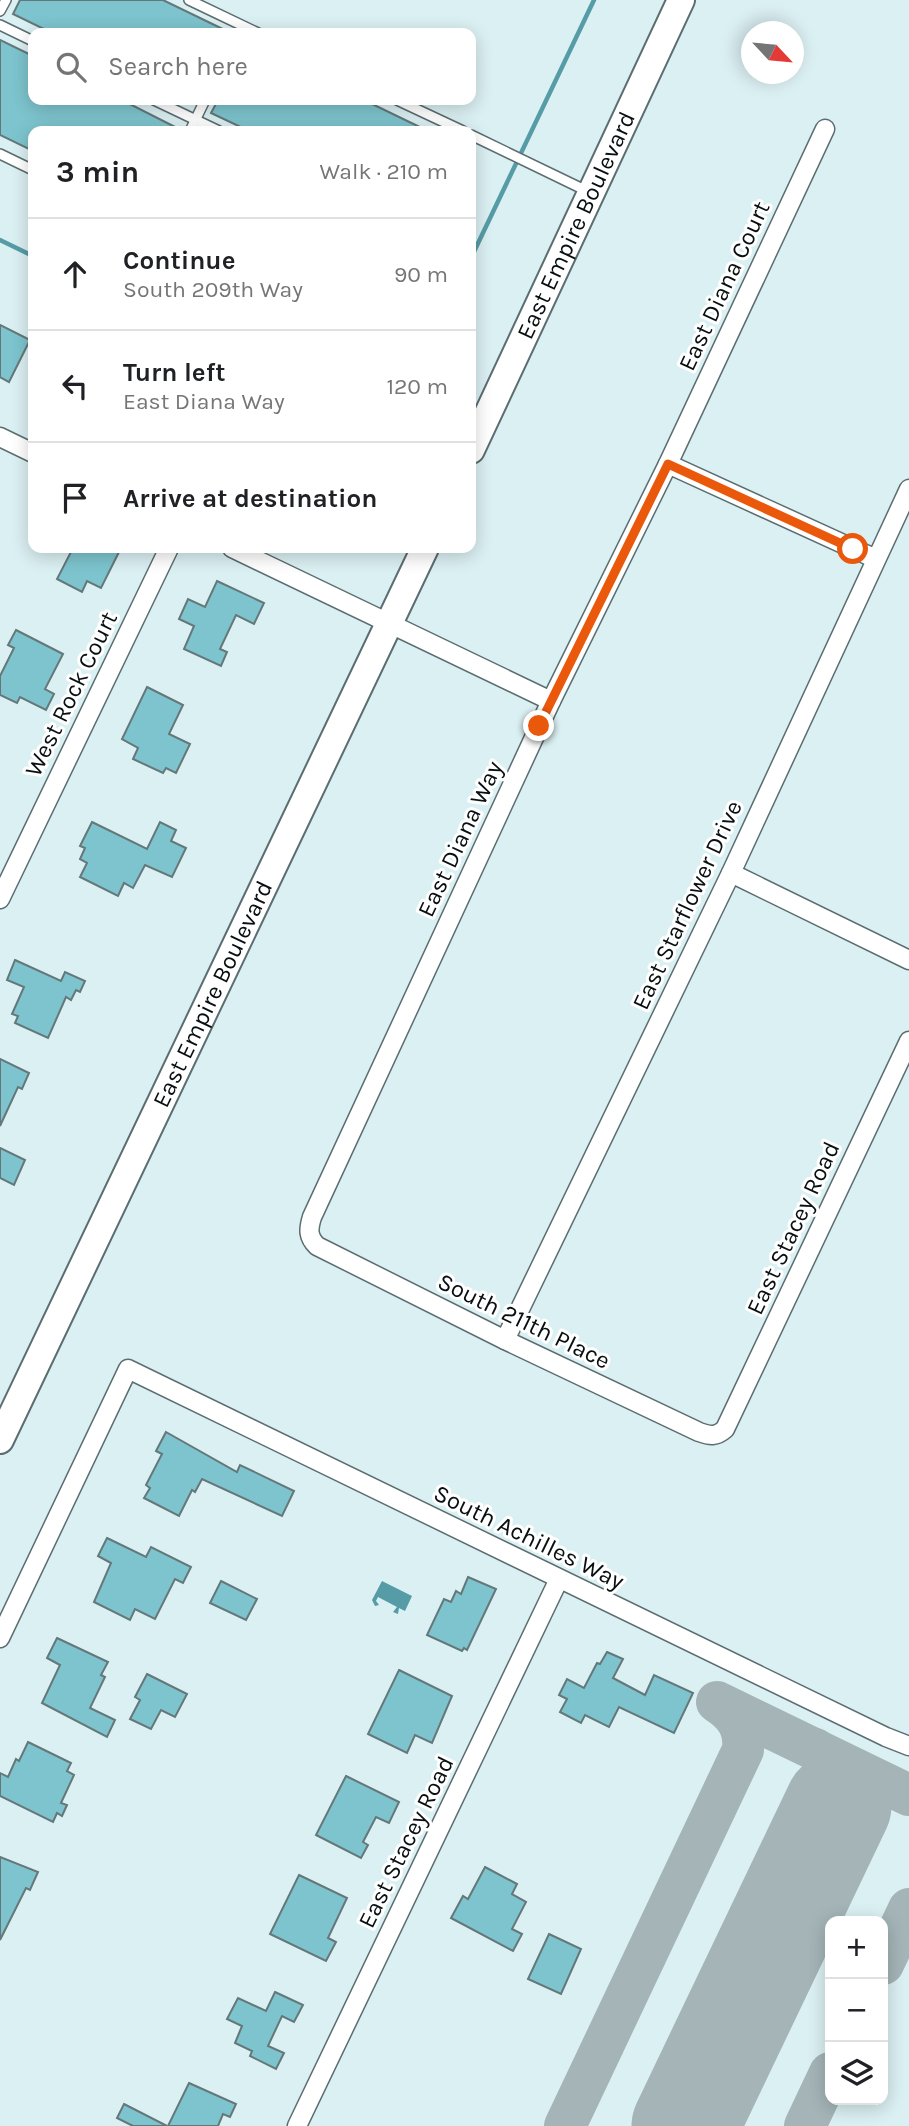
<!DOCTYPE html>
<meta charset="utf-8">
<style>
:root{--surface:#fff;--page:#f6f6f6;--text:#202124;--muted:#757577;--line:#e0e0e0}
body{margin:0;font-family:Karla,sans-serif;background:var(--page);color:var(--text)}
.controls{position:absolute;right:21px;bottom:21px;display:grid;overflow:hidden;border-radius:14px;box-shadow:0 4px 18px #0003}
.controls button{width:63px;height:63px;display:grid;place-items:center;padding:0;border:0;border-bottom:2px solid var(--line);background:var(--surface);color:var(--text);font:35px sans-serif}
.compass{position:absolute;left:741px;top:21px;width:63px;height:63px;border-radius:50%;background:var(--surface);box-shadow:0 4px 18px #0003;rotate:116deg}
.stop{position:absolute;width:21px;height:21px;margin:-16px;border:5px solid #ea580c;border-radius:50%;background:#fff}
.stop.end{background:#ea580c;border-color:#fff;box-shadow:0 2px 7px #0008}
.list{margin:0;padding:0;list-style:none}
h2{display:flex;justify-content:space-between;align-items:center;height:91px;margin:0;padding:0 28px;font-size:30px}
h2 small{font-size:23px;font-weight:400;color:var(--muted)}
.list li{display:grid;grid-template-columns:46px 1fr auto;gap:21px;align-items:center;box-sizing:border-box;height:112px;padding:0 28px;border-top:2px solid var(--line)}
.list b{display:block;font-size:26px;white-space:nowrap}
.list p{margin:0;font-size:23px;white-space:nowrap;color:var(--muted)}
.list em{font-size:23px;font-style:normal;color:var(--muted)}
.icon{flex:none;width:38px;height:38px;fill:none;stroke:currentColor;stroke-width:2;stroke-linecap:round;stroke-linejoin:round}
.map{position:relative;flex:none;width:909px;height:2126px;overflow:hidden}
.search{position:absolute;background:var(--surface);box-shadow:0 4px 18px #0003;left:28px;top:28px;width:448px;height:77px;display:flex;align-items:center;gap:18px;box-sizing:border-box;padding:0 24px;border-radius:14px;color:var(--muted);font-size:26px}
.panel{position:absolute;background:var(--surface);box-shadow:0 4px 18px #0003;left:28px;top:126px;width:448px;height:427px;border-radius:14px}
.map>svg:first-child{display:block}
.water{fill:#569ca6}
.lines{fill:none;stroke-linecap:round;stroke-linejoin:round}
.stream{stroke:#569ca6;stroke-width:4.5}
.taxiway{stroke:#a4b4b7;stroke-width:42}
.runway{stroke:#a4b4b7;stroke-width:107}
.building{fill:#7dc4ce;stroke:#647779;stroke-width:2}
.lane-casing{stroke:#5b6d70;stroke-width:12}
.street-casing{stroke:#5b6d70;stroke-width:21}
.secondary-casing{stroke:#5b6d70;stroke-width:30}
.lane{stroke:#fff;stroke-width:9}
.street{stroke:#fff;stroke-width:18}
.secondary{stroke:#fff;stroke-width:26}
.route{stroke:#ea580c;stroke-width:9}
.labels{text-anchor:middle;stroke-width:6;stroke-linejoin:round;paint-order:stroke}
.street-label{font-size:24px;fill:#080f10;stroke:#fff}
</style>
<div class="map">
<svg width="909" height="2126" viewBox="0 0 909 2126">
<rect width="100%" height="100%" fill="#dbf0f3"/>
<!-- water -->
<polygon class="water" points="382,1581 412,1596 405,1611 399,1608 398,1614 393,1612 397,1607 378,1597 376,1601 379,1605 375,1606 372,1600"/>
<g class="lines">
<!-- stream -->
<g class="stream">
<polyline points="0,240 33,256"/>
<polyline points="471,258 594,0"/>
</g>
<!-- taxiway -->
<g class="taxiway">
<polyline points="721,1704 909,1795"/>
<path d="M815,1749C834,1764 846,1781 838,1806"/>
<polyline points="883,1964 909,1909"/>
<path d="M565,2126L743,1750C745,1728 736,1714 717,1702"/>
<polyline points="805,2126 830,2073"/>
</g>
<!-- runway -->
<polyline class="runway" points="685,2126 838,1806"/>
</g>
<!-- building -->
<g class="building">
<polygon points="20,0 163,0 231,33 52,33 13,14"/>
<polygon points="0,40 33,56 33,100 122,100 183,131 33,131 33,151 0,135"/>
<polygon points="218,100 364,100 428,131 249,131 211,113"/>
<polygon points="0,325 30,340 9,382 0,377"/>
<polygon points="73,548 121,548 101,588 87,581 82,592 57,579"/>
<polygon points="217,581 264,603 254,624 236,615 220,649 227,652 221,666 184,649 194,626 179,619 188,599 205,607"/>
<polygon points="16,630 63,654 45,689 54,694 46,710 20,697 17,703 0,695 0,676 14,648 8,645"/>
<polygon points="147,687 183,705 169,734 190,744 176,773 166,768 163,773 133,759 138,748 122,739"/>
<polygon points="92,822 147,849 160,822 176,830 171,841 186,848 172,877 145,865 133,888 124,883 118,896 80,877 87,863 80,859 85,848 80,846"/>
<polygon points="15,960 61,981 65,972 85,981 80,992 76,990 71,1000 66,997 48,1038 15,1023 18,1016 12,1014 24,987 7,980"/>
<polygon points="0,1059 29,1073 22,1089 18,1087 0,1126"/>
<polygon points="0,1148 25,1160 14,1185 0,1178"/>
<polygon points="166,1432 237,1472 240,1465 294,1491 282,1516 202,1479 195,1492 192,1490 179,1516 144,1498 150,1488 146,1485 162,1454 156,1451"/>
<polygon points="107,1538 146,1557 151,1547 191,1567 183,1583 175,1579 155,1619 135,1609 130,1620 94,1602 111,1563 98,1556"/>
<polygon points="468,1577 496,1589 467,1650 464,1648 462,1651 427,1635 444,1599 451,1602 456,1591 461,1594"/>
<polygon points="221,1581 257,1599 246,1620 210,1603"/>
<polygon points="57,1638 108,1662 101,1675 105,1677 90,1708 115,1720 107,1737 42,1703 60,1665 47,1658"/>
<polygon points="607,1652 623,1659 613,1678 645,1695 654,1675 693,1693 674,1733 619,1707 609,1727 585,1715 581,1723 560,1712 567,1699 559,1695 567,1679 584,1688 597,1663 600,1664"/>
<polygon points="399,1670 452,1696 432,1743 415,1735 407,1753 368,1734"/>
<polygon points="147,1674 187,1694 175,1717 161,1710 151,1729 130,1719 140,1700 135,1697"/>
<polygon points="28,1742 71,1763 67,1771 74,1775 61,1803 67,1805 62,1816 57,1813 53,1822 0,1796 0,1773 8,1777 16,1759 19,1761"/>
<polygon points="346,1776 399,1802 389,1823 376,1817 363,1842 368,1845 361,1858 316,1835"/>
<polygon points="0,1857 38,1872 30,1890 26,1888 0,1940"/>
<polygon points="485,1867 517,1884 512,1894 526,1902 512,1929 522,1934 513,1951 451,1918 463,1896 468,1899"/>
<polygon points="299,1875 347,1898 328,1938 336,1942 326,1961 270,1934"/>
<polygon points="549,1934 581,1949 561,1994 528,1979"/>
<polygon points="275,1992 303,2005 294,2022 282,2016 268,2046 284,2053 276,2069 250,2056 252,2051 235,2043 242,2026 227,2019 238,1998 266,2011"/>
<polygon points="189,2083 236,2104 230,2117 223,2114 218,2126 168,2126"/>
<polygon points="124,2104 167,2126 133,2126 117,2118"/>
</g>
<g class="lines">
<!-- lane casing -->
<g class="lane-casing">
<g id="lane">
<polyline points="189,0 258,33"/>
<polyline points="0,11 6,0"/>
<polyline points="0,25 33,41"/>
<polyline points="154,100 219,131"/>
<polyline points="397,100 463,131"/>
<polyline points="190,131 205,100"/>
<polyline points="471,135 589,192"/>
<polyline points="0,154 33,170"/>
</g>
</g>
<!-- street casing -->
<g class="street-casing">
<g id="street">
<path d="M825,129L668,464L551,701L312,1217C308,1230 308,1237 317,1246L505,1340L699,1432C710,1436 716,1437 725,1429L909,1041"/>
<polyline points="0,437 33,453"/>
<polyline points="668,464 876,559"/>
<polyline points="232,548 551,701"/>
<polyline points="731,873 909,960"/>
<polyline points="0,899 169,548"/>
<polyline points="505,1340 731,873 909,489"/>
<polyline points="0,1638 128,1369 886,1737 909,1746"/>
<polyline points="297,2126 559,1579"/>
</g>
</g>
<!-- secondary casing -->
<g class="secondary-casing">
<g id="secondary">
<path id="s1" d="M471,450L681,0"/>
<path id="s2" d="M0,1440L425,548"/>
</g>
</g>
<!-- lane -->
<use href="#lane" class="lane"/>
<!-- street -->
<use href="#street" class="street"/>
<!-- secondary -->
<use href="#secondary" class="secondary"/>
</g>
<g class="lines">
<!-- route -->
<polyline class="route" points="539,726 668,464 853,549"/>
</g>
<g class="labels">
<!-- street labels -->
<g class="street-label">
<text dy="8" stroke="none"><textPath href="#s1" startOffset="248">East Empire Boulevard</textPath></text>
<text transform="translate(724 286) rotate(-65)" y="8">East Diana Court</text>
<text transform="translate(71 694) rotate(-64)" y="8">West Rock Court</text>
<text transform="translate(460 839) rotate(-65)" y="8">East Diana Way</text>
<text transform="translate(687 905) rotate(-65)" y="8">East Starflower Drive</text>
<text dy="8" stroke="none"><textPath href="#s2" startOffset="494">East Empire Boulevard</textPath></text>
<text transform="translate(793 1228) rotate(-65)" y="8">East Stacey Road</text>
<text transform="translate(524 1321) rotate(26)" y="8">South 211th Place</text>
<text transform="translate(529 1537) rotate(26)" y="8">South Achilles Way</text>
<text transform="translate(406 1842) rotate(-64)" y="8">East Stacey Road</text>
</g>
</g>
</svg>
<div class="controls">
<button>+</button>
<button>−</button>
<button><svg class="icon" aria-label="layers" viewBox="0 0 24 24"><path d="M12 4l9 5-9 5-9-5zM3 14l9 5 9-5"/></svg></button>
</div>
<svg class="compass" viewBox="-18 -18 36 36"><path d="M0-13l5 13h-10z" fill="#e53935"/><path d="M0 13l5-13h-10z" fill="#757577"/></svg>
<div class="stop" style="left:853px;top:549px"></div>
<div class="stop end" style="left:539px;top:726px"></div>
<div class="search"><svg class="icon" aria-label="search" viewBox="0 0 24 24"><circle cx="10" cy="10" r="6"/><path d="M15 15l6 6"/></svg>Search here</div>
<section class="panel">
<h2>3 min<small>Walk · 210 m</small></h2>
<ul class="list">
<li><svg class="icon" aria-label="ahead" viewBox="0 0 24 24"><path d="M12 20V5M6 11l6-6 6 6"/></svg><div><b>Continue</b><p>South 209th Way</p></div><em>90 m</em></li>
<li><svg class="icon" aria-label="left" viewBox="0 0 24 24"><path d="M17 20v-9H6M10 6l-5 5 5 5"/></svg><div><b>Turn left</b><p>East Diana Way</p></div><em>120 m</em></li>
<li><svg class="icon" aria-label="arrive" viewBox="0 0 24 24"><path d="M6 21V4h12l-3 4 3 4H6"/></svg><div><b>Arrive at destination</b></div></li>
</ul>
</section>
</div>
